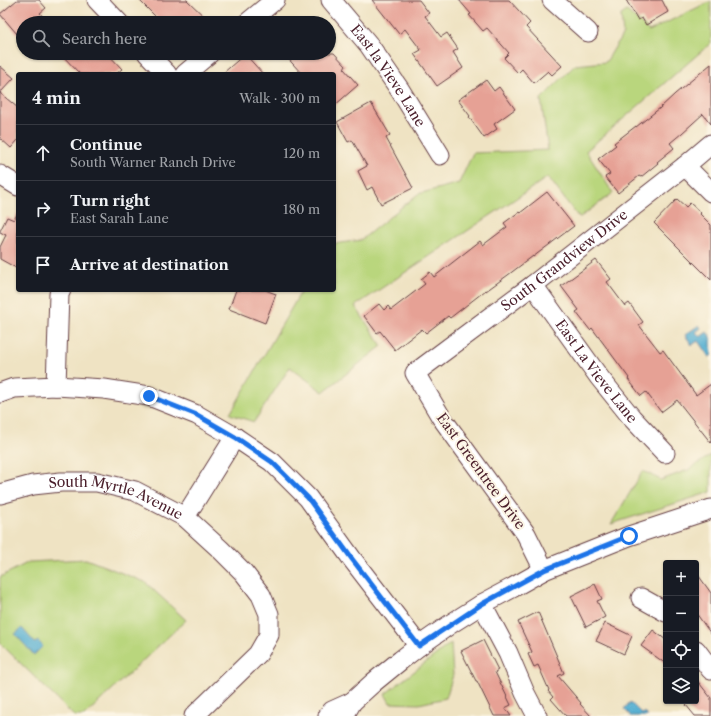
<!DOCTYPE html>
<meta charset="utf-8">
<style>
:root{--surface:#171b24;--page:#242831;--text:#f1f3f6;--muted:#9ea1a6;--line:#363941}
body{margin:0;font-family:"Libre Caslon Text",serif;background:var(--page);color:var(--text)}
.controls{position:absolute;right:12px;bottom:12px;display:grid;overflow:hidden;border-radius:4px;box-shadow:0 1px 3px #0004}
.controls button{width:36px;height:36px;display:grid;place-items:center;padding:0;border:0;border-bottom:1px solid var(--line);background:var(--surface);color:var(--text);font:20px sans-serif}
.stop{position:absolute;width:12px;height:12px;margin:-9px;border:3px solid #1a73e8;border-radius:50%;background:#fff}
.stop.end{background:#1a73e8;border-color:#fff;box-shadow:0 1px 4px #0008}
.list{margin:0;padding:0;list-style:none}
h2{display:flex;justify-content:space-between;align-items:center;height:52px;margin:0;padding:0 16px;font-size:17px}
h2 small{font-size:13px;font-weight:400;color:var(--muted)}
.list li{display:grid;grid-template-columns:26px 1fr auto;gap:12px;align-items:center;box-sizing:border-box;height:56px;padding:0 16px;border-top:1px solid var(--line)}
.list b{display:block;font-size:15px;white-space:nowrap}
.list p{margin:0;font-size:13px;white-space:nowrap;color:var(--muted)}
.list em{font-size:13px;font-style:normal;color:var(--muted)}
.icon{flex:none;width:22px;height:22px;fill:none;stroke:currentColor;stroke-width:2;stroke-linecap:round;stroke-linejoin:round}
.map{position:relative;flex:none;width:711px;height:716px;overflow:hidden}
.search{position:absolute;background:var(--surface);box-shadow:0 1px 3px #0004;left:16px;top:16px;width:320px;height:44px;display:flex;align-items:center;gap:10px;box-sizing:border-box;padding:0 14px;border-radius:22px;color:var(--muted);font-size:15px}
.panel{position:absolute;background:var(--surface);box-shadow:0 1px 3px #0004;left:16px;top:72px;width:320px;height:220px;border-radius:4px}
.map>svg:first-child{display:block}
.green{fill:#b9d67d;stroke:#827a54}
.water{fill:#53aed1;stroke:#4e667e}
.building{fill:#e6a195}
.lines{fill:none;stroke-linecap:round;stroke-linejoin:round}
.minor-casing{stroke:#633c42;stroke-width:21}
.minor{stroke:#fff;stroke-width:19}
.route{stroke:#1a73e8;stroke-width:5}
.labels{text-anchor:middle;stroke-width:4;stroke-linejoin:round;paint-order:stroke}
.street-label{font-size:14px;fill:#4a1f2b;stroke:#fcf5e5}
</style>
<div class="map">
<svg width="711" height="716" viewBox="0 0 711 716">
<rect width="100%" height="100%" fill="#fcf5e5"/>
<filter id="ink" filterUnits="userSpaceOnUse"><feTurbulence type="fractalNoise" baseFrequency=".025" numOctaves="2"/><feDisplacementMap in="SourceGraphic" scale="8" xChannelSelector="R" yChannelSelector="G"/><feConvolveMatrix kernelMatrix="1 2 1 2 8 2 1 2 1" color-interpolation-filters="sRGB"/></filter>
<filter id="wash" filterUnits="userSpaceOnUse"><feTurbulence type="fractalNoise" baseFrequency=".012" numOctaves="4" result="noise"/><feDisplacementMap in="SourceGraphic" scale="16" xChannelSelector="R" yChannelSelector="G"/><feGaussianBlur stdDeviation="0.9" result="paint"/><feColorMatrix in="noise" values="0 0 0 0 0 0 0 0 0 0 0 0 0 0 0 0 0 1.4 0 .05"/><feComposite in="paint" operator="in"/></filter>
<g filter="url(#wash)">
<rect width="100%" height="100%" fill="#efe3c3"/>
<!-- green -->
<g class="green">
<polygon points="711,1 711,43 586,151 613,193 579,218 548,177 355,306 382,346 323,392 290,367 254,422 230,414 302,290 334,290 334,244 361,240 418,194 459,183 473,153 548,150 541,99 575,65 606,62 623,34 621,15 627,11 649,31"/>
<polygon points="711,455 711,492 611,524 643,471 661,480 688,470"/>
<polygon points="86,559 145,582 186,620 84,716 74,716 0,643 0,577 29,562"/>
<polygon points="451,643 453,675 446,698 419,704 390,703 385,694"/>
</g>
<!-- water -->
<g class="water">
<polygon points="699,325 701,328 696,332 700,337 707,332 711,337 711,356 709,357 698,341 692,345 685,335"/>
<polygon points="22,628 35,643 38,641 43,646 34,655 15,634"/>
<polygon points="630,702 642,714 644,712 648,716 629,716 630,715 624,709"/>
</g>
<g id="blocks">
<!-- building -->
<g class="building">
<polygon points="17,0 39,0 46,8 40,13 48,23 23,23 23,29 17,34 0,14"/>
<polygon points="139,0 187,0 211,23 162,23"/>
<polygon points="372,0 419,0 429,13 425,16 441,37 447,33 458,49 453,52 463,68 437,86 414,54 421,50 405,29 399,34"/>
<polygon points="459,0 509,0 530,23 526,27 562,66 552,75 548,71 534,83 522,69 518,73 504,58 509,53 487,28 483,31 469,15 471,14"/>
<polygon points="626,0 662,0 668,12 646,25 642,18 638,20"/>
<polygon points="60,53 107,53 122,69 116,74 80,74"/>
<polygon points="283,53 334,53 346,66 344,69 358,85 334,106 334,74 302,74"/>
<polygon points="245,54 263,74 222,74"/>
<polygon points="711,64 711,124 703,114 682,133 670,143 674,148 657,162 658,163 641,177 639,176 618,193 605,177 610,174 598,159 616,145 614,143 636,126 636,127 660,108 675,94"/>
<polygon points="0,66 14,78 0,93 18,108 18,140 11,148 0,138"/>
<polygon points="486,80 494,91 499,87 515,109 494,124 497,129 484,138 469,117 470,116 458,100"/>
<polygon points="371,103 390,135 386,138 413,188 381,204 372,187 367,190 358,171 367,166 352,140 348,142 337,122"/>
<polygon points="547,192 574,226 533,257 533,256 508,275 486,291 486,290 450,318 448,316 426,333 422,329 395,350 380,331 377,333 364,316 379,304 384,310 388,306 391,310 425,284 421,279 430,272 434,277 480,241 483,245 507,227 504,223 519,212 520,213"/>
<polygon points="677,199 686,207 690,203 701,213 700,214 711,225 711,280 654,223"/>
<polygon points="18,212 18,269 0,259 0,247 6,235 0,232 0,231 7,217 14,220"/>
<polygon points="596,260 611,279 607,282 625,306 629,303 643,322 639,325 660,352 663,350 696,395 711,384 711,443 677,400 661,412 646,392 641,396 628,379 629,378 592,328 590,330 576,312 579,310 561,286"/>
<polygon points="236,290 265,290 276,294 265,323 229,309"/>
<polygon points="696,572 711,593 711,634 696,613"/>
<polygon points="595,584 602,599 597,601 605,617 586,627 571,596"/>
<polygon points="538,612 564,673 558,676 581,703 580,704 591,716 566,716 551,699 553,697 548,691 549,690 538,665 534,667 528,654 532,652 518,622"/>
<polygon points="605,623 632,636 624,654 596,641"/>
<polygon points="653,630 666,640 666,664 641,646"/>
<polygon points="483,640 498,670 495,672 511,705 505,708 511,716 494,716 477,681 476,681 461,651"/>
<polygon points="696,679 711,698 711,716 695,716 686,705 691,701 696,701"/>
</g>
</g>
</g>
<g filter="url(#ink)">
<use href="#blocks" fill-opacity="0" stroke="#633c42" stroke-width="1"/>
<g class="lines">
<!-- minor casing -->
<g class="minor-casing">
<g id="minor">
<polyline points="97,0 119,23"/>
<path id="s1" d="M331,0L369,45L400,90L440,155"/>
<polyline points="552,0 588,32"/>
<polyline points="247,23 275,0"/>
<polyline points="147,53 167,74"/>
<polyline points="185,74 210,53"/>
<polyline points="685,166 711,192"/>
<polyline points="0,175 18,186"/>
<path id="s2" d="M533,285L599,377L632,418L665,453"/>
<polyline points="56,386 59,294 61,290"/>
<polyline points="0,393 14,388 56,386 104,389 149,396 197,415 235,437 272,462 308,498 352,559 419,646"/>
<path id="s3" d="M0,494L33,485L61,482H97L135,491L185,517L220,549L244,573L261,595L269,614V635L258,654L194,716"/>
<polyline points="185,517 235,437"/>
<path id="s4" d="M544,570L526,534L441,417L415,373L533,285L685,166L711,144"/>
<polyline points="641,598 666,612"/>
<polyline points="482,604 508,653 525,693 537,716"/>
<polyline points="696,650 711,670"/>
<polyline points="328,716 332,711 352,702"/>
<polyline points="344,716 352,702 374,682 401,660 419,646 452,623 482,604 512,588 544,570 629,536 711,509"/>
</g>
</g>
<!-- minor -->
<use href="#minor" class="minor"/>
</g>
</g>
<g class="lines" filter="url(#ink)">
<!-- route -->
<polyline class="route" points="149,396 197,415 235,437 272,462 308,498 352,559 419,646 482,604 544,570 629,536"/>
</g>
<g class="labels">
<!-- street labels -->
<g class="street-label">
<text dy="5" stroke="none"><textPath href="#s1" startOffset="95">East la Vieve Lane</textPath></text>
<text dy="5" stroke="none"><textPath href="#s4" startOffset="423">South Grandview Drive</textPath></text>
<text dy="5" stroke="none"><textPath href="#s2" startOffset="107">East La Vieve Lane</textPath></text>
<text transform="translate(481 471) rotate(54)" y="5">East Greentree Drive</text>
<text dy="5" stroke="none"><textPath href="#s3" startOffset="120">South Myrtle Avenue</textPath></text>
</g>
</g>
</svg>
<div class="controls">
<button>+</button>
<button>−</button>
<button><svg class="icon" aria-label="locate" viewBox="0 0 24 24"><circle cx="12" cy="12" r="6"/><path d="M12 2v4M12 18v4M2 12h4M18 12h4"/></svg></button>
<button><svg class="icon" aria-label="layers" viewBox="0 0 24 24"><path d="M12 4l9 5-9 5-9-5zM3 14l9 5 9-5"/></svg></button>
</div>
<div class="stop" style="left:629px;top:536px"></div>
<div class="stop end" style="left:149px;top:396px"></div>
<div class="search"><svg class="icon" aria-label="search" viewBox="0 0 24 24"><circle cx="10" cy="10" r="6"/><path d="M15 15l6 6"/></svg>Search here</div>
<section class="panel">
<h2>4 min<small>Walk · 300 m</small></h2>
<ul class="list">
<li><svg class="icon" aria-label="ahead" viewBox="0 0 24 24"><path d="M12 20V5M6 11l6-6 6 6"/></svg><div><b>Continue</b><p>South Warner Ranch Drive</p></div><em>120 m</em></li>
<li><svg class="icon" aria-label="right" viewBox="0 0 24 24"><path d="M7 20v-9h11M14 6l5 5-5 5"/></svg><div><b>Turn right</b><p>East Sarah Lane</p></div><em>180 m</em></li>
<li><svg class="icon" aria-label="arrive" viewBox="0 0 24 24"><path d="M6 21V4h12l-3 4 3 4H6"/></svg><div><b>Arrive at destination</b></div></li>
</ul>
</section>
</div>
